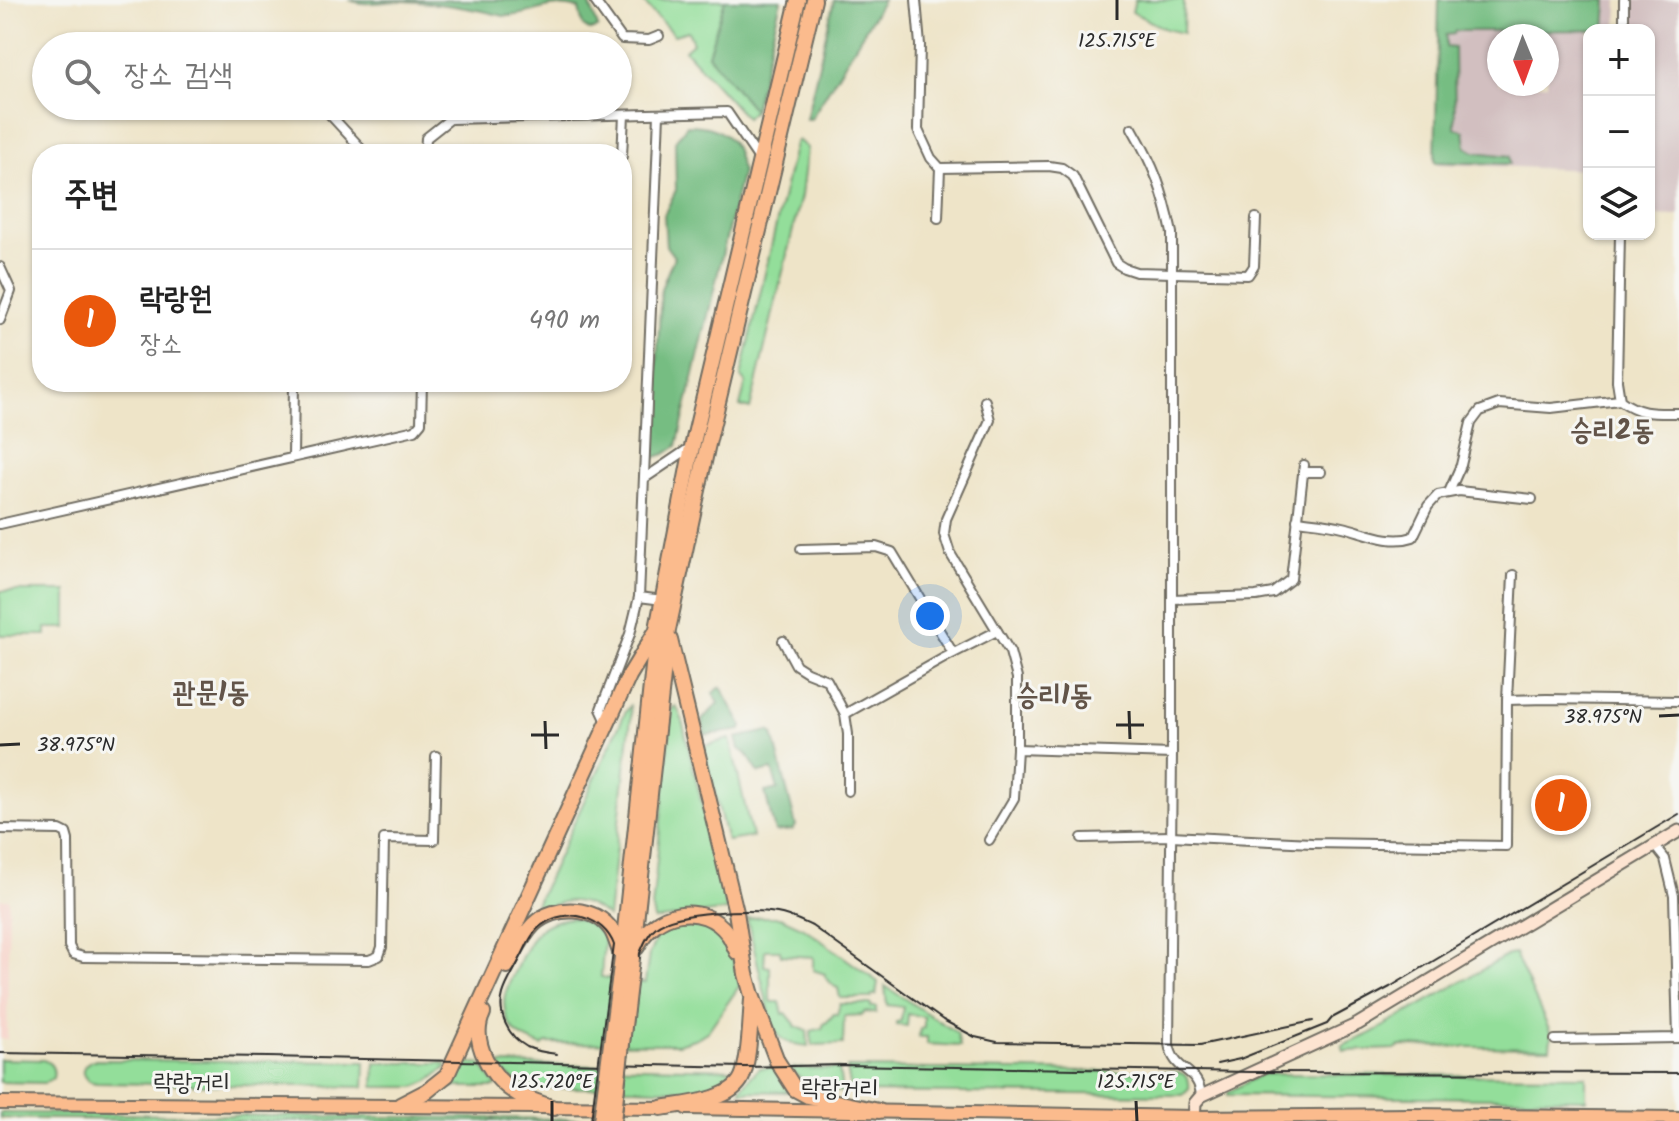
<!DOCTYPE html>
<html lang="ko">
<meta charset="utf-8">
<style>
:root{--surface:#fff;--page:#f6f6f6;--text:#222;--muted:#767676;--line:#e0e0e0;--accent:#ea580c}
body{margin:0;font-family:Kalam,"Poor Story",sans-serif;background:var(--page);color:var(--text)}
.controls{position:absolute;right:24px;top:24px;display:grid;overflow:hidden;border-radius:16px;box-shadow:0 2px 6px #0004}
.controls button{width:72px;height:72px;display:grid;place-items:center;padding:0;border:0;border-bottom:2px solid var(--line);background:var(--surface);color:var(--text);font:40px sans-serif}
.compass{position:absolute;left:1487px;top:24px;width:72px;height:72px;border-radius:50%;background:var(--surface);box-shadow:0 2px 6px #0004;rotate:179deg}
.you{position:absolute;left:930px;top:616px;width:28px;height:28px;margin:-20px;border:6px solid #fff;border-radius:50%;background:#1a73e8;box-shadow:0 0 0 12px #1a73e833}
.badge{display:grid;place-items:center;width:52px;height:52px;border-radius:50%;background:var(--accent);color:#fff;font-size:26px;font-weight:700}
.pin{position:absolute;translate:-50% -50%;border:4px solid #fff;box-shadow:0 2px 8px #0006}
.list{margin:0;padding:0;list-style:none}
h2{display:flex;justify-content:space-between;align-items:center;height:104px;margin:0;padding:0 32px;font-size:34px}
h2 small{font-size:26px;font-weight:400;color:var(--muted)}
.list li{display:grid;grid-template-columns:52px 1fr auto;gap:24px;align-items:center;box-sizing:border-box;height:144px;padding:0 32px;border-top:2px solid var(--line)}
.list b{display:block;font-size:30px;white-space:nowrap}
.list p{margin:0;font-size:26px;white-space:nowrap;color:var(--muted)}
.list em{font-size:26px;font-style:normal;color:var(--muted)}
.icon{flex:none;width:44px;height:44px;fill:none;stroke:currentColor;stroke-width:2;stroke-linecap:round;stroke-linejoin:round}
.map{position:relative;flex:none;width:1679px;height:1121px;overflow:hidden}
.search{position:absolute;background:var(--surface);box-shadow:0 2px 6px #0004;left:32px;top:32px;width:600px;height:88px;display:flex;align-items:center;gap:20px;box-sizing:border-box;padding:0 28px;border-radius:44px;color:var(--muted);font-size:30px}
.panel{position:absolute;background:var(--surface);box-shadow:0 2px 6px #0004;left:32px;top:144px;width:600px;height:248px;border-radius:32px}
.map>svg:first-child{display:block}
.built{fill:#f7d1c7}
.industrial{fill:#d2bfc0;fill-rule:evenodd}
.green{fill:#93de9a;stroke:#5f8462;stroke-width:2}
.forest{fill:#76bd82;stroke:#507456;stroke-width:2}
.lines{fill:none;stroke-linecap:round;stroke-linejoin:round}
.street-casing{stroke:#6f6c62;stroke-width:12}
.secondary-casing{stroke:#6f6c62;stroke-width:15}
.primary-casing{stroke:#6f6c62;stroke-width:16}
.highway-casing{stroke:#6f6c62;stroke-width:18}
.street{stroke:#fff;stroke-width:8}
.secondary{stroke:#fde4d1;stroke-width:11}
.primary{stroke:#fbbb8d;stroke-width:12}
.highway{stroke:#fbbb8d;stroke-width:14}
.tram{stroke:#2b2b2b;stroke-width:2}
.highway-bridge-casing{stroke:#6f6c62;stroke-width:18;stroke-linecap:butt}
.highway-bridge{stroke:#fbbb8d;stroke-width:14}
.ticks{fill:none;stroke:#2b2b2b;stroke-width:3}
.labels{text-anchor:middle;stroke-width:6;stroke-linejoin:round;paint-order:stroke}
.street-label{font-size:24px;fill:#2b2b2b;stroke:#f6f6f2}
.quarter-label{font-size:28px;font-weight:bold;fill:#625449;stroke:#f6f6f2}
.ticks-label{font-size:20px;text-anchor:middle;fill:#2b2b2b;stroke:#f6f6f2;stroke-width:6;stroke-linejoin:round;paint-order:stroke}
</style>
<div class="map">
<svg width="1679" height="1121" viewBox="0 0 1679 1121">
<rect width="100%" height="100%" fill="#f6f6f2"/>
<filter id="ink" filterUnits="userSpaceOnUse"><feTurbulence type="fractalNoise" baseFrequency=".0125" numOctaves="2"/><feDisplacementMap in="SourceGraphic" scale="16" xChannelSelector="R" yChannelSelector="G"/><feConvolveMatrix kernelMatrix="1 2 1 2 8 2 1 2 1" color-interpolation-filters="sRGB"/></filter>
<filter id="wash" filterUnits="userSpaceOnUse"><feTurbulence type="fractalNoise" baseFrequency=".006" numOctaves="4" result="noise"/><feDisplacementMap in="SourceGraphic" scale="32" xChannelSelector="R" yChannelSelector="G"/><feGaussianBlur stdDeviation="1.8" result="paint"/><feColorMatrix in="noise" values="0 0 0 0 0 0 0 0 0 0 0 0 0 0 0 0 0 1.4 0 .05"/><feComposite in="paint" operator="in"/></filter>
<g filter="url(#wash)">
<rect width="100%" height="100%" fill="#eee4c8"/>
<!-- built -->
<polygon class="built" points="0,899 9,899 7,1039 0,1039"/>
<!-- industrial -->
<g class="industrial">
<path d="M1442,0H1618L1617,30H1589V170L1438,164ZM1499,36H1547V84H1499Z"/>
<polygon points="1633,0 1679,0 1679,216 1650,215 1649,218 1649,30 1633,30"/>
</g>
<!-- green -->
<g class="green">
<polygon points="641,0 725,0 708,55 754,110 746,118 685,50 693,43 688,31 674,35"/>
<polygon points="1135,0 1184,0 1183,33 1165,29 1132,12"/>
<polygon points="798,140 807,148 801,196 750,409 740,406 746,383 741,377 795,143"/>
<polygon points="0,591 67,591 67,628 46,628 46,635 0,635"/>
<path d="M630,706L631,717L608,917C579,895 566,898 535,913L533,911L626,711Z"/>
<polygon points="676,706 681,716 727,910 654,920 652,909 672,711 672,708"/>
<polygon points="730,739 752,837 727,841 703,746"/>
<path d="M760,917H780L804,928L878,982L876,995H872L871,998H840L838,988L835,987L825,977V974L813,970V957L781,955L780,950H765L764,966L770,967V998L772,1002H780L783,1014L786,1013L795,1024V1026L807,1031L808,1046C791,1044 781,1043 773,1027L747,919Z"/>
<path d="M572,918C587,921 595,925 604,938L601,977L645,983L649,954L655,941L652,936C671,917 707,912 724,937C733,950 735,971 740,985L708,1031L697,1038L678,1044L546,1043L542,1046C530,1041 517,1037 510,1025C505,1017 503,1004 505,995C508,983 529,941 537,932C546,923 559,919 572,918Z"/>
<polygon points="1515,954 1551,1034 1550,1048 1400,1046 1395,1049 1344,1051 1342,1046 1372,1033 1508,955"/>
<polygon points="885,986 957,1033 960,1046 927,1044 927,1037 919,1037 920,1029 924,1028 924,1017 908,1014 907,1026 896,1025 896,1022 901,1021 903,1007 887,1005"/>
<polygon points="840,1004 871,1004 871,1007 876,1007 876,1013 864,1012 863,1015 844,1016 843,1044 812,1045 811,1031 823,1028 823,1025 828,1021 834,1014 837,1015"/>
<path d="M0,1059L43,1060C52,1063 55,1069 53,1078L44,1083L0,1082Z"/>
<path d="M93,1060L365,1062L364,1087L97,1083C81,1082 77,1066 93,1060Z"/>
<polygon points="375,1063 440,1063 446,1064 446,1068 429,1081 415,1087 374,1087"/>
<polygon points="463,1063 480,1064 496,1085 495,1087 451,1087 450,1083"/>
<path d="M501,1064L734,1069L737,1071L735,1076L720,1087L699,1091L636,1088H542C524,1086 512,1082 500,1068Z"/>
<polygon points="773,1067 788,1090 787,1092 741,1091 741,1088 759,1068"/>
<polygon points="793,1068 839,1069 842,1092 816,1088 795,1074 792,1071"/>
<path d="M847,1068L1175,1072C1187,1073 1190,1078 1189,1089L1183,1095H1179L851,1092Z"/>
<polygon points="1262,1074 1586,1076 1586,1099 1228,1095 1228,1092"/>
<polygon points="0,1113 767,1121 221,1121 0,1118"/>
</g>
<!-- forest -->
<g class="forest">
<path d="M350,0H583L590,5L598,27L594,30H589L583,26L579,9C545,0 534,16 504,16C472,8 439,3 406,1C389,0 365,7 350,0Z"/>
<polygon points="725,0 781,0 754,110 708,55"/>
<polygon points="834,0 883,0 811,119 806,119"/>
<polygon points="1439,0 1607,0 1605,30 1455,31 1454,34 1446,35 1446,47 1454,48 1455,128 1464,131 1466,147 1475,152 1510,156 1510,164 1435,162"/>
<path d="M687,125C704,125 726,129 734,146C738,153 739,163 742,171L677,446L665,454L652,458L661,289L674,257L666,246L664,215L676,190L675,141Z"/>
<polygon points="721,687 742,726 741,730 705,735 702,720 719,703 713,693"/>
<polygon points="769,731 773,734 796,826 792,830 775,832 765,792 778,789 772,770 759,773 746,753 739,749 736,738"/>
</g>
</g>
<g filter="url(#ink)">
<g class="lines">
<!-- street casing -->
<g class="street-casing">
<g id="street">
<polyline points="594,0 622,39 649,40 659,36"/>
<polyline points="916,0 920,45 918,130 931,158 940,168 938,218"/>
<polyline points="1624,30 1624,0"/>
<polyline points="322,106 359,146 359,154"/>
<path d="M1132,128C1154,166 1163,190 1172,233V754L1169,1044C1174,1074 1199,1067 1201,1096"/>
<polyline points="290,154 290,149"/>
<polyline points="425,154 426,138 450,119 727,112 759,159"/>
<polyline points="622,156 624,115"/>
<polyline points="940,168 1049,166 1062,168 1073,176 1116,263 1124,268 1136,272 1248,275 1254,266 1256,218"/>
<path d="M1620,234L1617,381L1620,400C1640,415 1655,413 1679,413"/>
<polyline points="0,267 11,291 0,320"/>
<polyline points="985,401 990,420 946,519 944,534 950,553 1010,652 1017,678 1017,749"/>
<polyline points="293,457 294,382"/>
<polyline points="1303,472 1321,472"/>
<polyline points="645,478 691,447"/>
<polyline points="1449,492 1461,465 1471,423 1480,411 1499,404 1551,408 1620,400"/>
<path d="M1297,520C1312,522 1327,523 1343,527C1365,532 1390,545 1413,537L1428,506L1438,495L1459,491L1532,499"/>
<polyline points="0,524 415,430 421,423 422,382"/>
<polyline points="801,549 876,547 892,552 953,653"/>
<polyline points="639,597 663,600"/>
<polyline points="1172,599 1256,596 1273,593 1291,579 1304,465"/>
<polyline points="783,641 796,665 807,672 827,680 845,714 848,734 848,791"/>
<polyline points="1507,700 1547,699 1679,701"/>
<polyline points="845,714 944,658 997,631"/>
<polyline points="608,724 601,709 630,634 639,597 659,114"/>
<polyline points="0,829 60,830 66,833 68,840 69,946 73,954 83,957 369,960 379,956 382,947 384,839 434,840 436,756"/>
<polyline points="1082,838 1171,836 1312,843 1506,846 1507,700 1513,575"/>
<polyline points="989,840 1014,798 1017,749 1172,754"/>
<polyline points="1555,1040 1678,1038 1674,896 1665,859 1654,845"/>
</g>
</g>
<!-- secondary casing -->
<g class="secondary-casing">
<polyline id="secondary" points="1194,1121 1195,1103 1201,1096 1358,1024 1679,831"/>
</g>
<!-- primary casing -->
<g class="primary-casing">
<g id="primary">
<polyline points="0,1103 668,1108"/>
<polyline points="686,1108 1194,1117 1412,1115 1679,1118"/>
</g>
</g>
<!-- highway casing -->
<g class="highway-casing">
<g id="highway">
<polyline points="670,640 736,912 746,974 752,995 777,1061 795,1089 808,1096 879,1111"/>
<path d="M637,947C653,911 703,900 728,934C732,939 734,946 737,952"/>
<polyline points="622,958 657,629 692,447 798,0"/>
<polyline points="632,958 668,630 707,448 814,0"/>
<path d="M507,966C515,952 522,936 534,924C555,904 596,906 612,931C616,938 618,947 621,955"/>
<path d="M483,1013C469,1042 492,1080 518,1094C529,1100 543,1104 554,1108"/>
<polyline points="400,1105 427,1091 447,1075 629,676 655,633"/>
<path d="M661,1108C684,1104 732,1101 742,1077C750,1059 750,1020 752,1000"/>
</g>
</g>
<!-- street -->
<use href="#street" class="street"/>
<!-- secondary -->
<use href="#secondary" class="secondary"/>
<!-- primary -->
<use href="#primary" class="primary"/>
<!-- highway -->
<use href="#highway" class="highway"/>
<!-- tram -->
<g class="tram">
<polyline points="0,1053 268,1057 745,1067 844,1065 1251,1072 1679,1073"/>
<path d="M557,1054C548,1053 536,1051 527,1047C509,1037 497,1015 503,994C506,983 514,971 519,961C526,948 531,933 542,925C567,906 604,917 614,945L591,1121"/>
<polyline points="1217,1064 1240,1059 1327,1024 1332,1018 1390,987 1679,814"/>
<path d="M621,1121L640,953C644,944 648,933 656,927C676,911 751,909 777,913C790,915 801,921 812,926L943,1020L975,1037L997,1042L1200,1045L1313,1021"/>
</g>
<!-- highway-bridge casing -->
<g class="highway-bridge-casing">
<g id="highway-bridge">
<polyline points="601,1121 622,958"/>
<polyline points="613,1121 632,958"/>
</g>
</g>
<!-- highway-bridge -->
<use href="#highway-bridge" class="highway-bridge"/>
</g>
</g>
<!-- ticks -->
<path class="ticks" d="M1117,0V20M1129,711L1130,739M1659,716L1679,715M545,721L546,749M1116,725H1144M531,735H559M0,745L20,744M552,1101V1121M1136,1101L1137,1121"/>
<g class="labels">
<!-- street labels -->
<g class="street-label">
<text x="192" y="1090">락랑거리</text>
<text transform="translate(840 1088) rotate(1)" y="8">락랑거리</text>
</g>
<!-- quarter labels -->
<g class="quarter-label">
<text x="1612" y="439">승리2동</text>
<text x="211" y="701">관문1동</text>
<text x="1054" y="704">승리1동</text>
</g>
</g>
<g class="ticks-label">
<text x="1117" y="47">125.715°E</text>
<text x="1603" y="723">38.975°N</text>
<text x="76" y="751">38.975°N</text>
<text x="552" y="1088">125.720°E</text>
<text x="1136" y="1088">125.715°E</text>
</g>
</svg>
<div class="controls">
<button>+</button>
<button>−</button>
<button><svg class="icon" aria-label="layers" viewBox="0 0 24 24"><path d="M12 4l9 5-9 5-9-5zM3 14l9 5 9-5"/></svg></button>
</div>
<svg class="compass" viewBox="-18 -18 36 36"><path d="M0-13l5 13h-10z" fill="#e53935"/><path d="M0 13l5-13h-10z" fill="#767676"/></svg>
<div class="you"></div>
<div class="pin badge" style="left:1561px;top:805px">1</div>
<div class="search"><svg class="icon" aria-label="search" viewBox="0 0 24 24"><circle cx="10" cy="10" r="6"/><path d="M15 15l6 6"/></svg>장소 검색</div>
<section class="panel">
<h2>주변<small></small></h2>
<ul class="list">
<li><span class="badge">1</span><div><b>락랑원</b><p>장소</p></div><em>490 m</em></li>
</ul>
</section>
</div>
